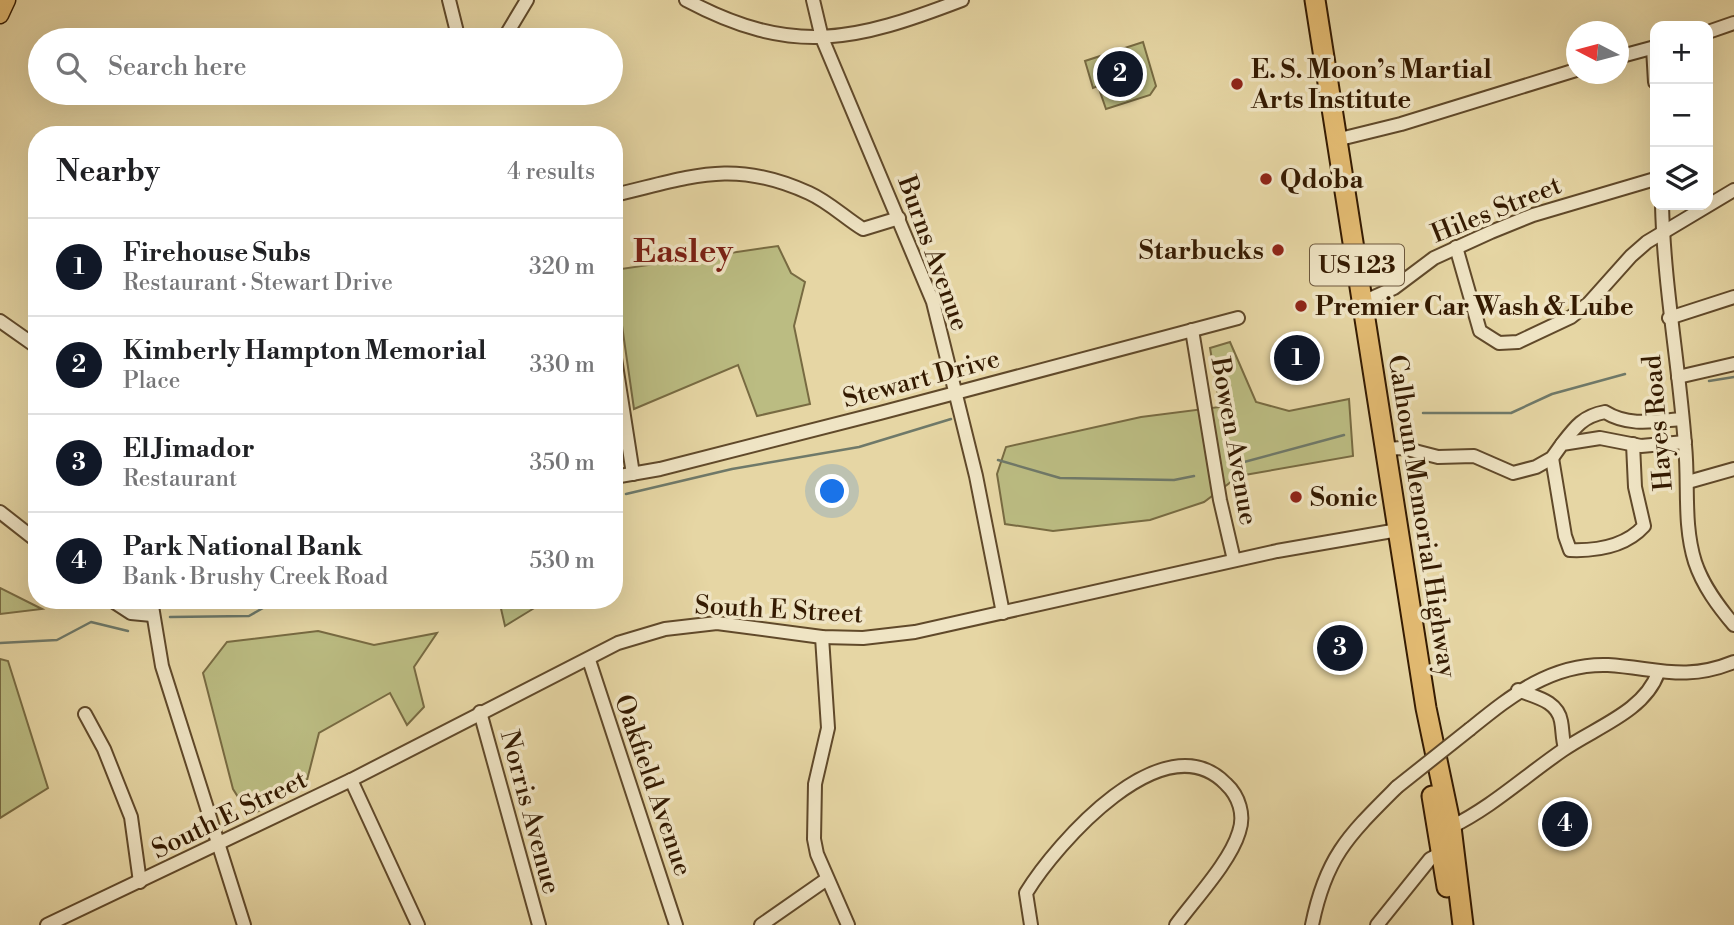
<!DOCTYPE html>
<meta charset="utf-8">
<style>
:root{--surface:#fff;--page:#f2f2f2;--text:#202124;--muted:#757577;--line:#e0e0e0;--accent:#111827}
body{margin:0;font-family:"Libre Bodoni",serif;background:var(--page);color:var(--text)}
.controls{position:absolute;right:21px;top:21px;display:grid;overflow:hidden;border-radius:14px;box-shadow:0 7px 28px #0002}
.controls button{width:63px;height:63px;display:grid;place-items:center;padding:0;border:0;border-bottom:2px solid var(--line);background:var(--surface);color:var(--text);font:35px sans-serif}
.compass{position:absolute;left:1566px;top:21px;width:63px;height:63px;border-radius:50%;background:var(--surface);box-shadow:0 7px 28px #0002;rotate:276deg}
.you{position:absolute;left:833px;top:492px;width:24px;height:24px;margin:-18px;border:5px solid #fff;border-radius:50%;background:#1a73e8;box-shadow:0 0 0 10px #1a73e833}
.badge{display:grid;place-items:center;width:46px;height:46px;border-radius:50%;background:var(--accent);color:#fff;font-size:23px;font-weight:700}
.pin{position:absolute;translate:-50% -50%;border:4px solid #fff;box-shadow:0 2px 7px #0006}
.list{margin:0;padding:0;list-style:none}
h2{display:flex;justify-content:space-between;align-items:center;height:91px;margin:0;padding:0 28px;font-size:30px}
h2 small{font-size:23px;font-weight:400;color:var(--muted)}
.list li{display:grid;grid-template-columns:46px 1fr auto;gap:21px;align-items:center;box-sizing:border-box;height:98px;padding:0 28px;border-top:2px solid var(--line)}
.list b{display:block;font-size:26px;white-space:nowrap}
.list p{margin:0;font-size:23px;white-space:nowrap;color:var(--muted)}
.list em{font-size:23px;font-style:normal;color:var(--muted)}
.icon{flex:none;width:38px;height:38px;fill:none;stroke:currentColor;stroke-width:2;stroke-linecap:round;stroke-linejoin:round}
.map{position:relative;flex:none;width:1734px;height:925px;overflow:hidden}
.search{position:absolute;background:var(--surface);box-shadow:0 7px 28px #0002;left:28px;top:28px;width:595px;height:77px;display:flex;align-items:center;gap:18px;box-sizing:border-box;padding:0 24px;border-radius:38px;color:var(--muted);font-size:26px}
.panel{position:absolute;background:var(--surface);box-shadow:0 7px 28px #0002;left:28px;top:126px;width:595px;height:483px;border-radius:28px}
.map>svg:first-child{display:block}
.green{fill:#bbbc82;stroke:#786b42;stroke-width:2}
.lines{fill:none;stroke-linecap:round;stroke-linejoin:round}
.stream{stroke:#6f7969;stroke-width:2.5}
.minor-casing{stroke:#60492a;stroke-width:16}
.major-casing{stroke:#341a01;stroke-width:19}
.highway-casing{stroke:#341a01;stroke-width:23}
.minor{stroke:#efe4c4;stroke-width:12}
.major{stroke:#e3bb72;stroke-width:16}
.highway{stroke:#e3bb72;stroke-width:19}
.minor-bridge-casing{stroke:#60492a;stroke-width:16;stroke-linecap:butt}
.minor-bridge{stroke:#efe4c4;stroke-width:12}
.poi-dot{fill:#8f2418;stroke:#efe4c4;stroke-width:2.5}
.labels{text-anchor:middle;stroke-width:7;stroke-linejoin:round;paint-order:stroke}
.shield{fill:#efe4c4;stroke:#6c573c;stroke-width:2}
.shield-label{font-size:24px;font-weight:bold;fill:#341a01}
.poi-label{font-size:26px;font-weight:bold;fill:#341a01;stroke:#efe4c4;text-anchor:start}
.street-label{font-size:26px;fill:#341a01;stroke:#efe4c4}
.district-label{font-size:33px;font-weight:bold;fill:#7a1f14;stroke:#efe4c4}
</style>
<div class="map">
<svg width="1734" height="925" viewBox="0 0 1734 925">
<rect width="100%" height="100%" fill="#e6d6a4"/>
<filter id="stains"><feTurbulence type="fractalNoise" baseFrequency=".00286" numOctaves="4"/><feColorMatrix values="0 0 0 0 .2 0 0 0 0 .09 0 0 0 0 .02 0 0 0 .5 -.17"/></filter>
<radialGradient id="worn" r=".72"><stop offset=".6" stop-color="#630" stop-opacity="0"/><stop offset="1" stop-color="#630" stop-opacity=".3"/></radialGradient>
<!-- green -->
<g class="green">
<polygon points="1143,42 1156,86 1150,95 1106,109 1098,86 1093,88 1085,61"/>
<polygon points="778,246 791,273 805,282 794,326 810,404 757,416 738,365 634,409 614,270"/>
<polygon points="1230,342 1256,402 1289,411 1349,399 1353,456 1239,476 1204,502 1150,520 1053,531 1005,524 997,474 1006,447 1141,417 1220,407 1210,348"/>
<polygon points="0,588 42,609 0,614"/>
<polygon points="499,600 537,600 536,607 505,626"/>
<polygon points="318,631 374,645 437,633 414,667 424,707 407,725 390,693 319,733 306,784 250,816 233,789 203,673 227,642"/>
<polygon points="0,659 8,661 48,788 0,818"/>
</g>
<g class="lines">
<!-- stream -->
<g class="stream">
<polyline points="1709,381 1734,377"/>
<polyline points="1423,413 1511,413 1552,394 1625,374"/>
<polyline points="998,460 1060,478 1174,480 1194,476"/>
<polyline points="1233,465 1344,435"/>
<polyline points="626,494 732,469 859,447 951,419"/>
<polyline points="170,617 249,616 277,600"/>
<polyline points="0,643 57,640 91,622 128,631"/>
</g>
<!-- minor casing -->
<g class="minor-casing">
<g id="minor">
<polyline points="449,0 459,40"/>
<path d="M686,0C793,57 855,41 962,0"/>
<polyline points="813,0 822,38 933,302 976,476 1003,613"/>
<polyline points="1708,32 1734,23"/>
<polyline points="503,40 527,0"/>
<polyline points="1653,48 1655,82"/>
<polyline points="1618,57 1655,47"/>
<polyline points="1336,140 1401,124 1576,70"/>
<path d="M614,195C692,177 732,158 809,193C829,202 845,218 863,229L899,218"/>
<path d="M1662,205C1664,286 1679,364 1685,445C1689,484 1683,524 1695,562C1703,586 1718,606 1734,625"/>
<polyline points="1456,247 1480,331 1499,343 1518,342 1571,317 1589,303 1631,256 1647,242 1734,190"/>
<polyline points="1363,302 1394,288 1434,258 1491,232 1533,215 1655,179"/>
<polyline points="1669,318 1734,297"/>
<polyline points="0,321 37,347"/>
<polyline points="1192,330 1220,500 1234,560"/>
<polyline points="614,352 633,474"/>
<polyline points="1678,377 1734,364"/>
<path d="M1562,444C1575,427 1583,416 1605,412C1629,427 1656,421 1682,419"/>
<polyline points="1384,449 1403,448 1438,457 1474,456 1513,473 1536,467 1552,458 1562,444 1600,438 1641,446 1685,442"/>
<path d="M1552,458L1565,536L1570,550C1597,551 1625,547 1644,526L1635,487L1633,444"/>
<polyline points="614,477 660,469 880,413 1238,318"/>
<polyline points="1688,482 1734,469"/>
<polyline points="0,512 37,541"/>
<polyline points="111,600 131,613 152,615"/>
<polyline points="151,600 162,666 244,925"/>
<polyline points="822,637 828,728 815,784 814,839 817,854 848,925"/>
<polyline points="589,660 676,925"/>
<path d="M1518,690C1534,697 1557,700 1561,721C1563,731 1562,738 1565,748"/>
<polyline points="480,712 539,925"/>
<polyline points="85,714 104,749 131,817 140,882"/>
<path d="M1470,729C1511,696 1551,663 1608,665C1656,668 1685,682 1734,662"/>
<polyline points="351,780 418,925"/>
<path d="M1451,827C1492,807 1525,776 1563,750C1594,728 1644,712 1658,673"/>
<polyline points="47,925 351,780 618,643 665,629 717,623 822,637 863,638 915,632 1277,551 1398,530"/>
<polyline points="761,925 827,879"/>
<path d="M1031,925L1026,893C1056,844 1164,720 1226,784C1239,796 1245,815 1239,832C1230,862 1195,899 1176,925"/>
<path d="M1312,925C1326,856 1349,835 1397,787"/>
<polyline points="1377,925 1430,859 1441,853"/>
</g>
</g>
<!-- major casing -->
<g class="major-casing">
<polyline id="major" points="0,15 7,0"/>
</g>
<!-- highway casing -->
<g class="highway-casing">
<g id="highway">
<polyline points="1315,0 1426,708 1451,827 1463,925"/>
<polyline points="1432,796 1447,887"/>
</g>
</g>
<!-- minor -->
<use href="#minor" class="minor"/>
<!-- major -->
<use href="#major" class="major"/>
<!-- highway -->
<use href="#highway" class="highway"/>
<!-- minor-bridge casing -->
<g class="minor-bridge-casing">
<polyline id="minor-bridge" points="1397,787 1470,729"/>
</g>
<!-- minor-bridge -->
<use href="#minor-bridge" class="minor-bridge"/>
</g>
<!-- markers -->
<g class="poi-dot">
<circle cx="1237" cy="84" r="7"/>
<circle cx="1266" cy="179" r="7"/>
<circle cx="1278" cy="250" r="7"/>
<circle cx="1301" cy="306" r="7"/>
<circle cx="1296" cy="497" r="7"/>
</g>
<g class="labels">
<!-- shield labels -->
<rect class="shield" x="1310" y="244.5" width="94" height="41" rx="5"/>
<g class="shield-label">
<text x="1357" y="273">US 123</text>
</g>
<!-- poi labels -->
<g class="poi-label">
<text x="1251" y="78">E. S. Moon’s Martial<tspan x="1251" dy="30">Arts Institute</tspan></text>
<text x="1280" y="188">Qdoba</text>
<text x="1264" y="259" text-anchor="end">Starbucks</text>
<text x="1315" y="315">Premier Car Wash &amp; Lube</text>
<text x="1310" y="506">Sonic</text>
</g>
<!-- street labels -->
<g class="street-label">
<text transform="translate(1496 209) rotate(-22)" y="9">Hiles Street</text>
<text transform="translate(934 253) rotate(70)" y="9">Burns Avenue</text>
<text transform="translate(921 378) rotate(-15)" y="9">Stewart Drive</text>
<text transform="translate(1657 423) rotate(-95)" y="9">Hayes Road</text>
<text transform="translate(1235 441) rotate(80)" y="9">Bowen Avenue</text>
<text transform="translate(1423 516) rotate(81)" y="9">Calhoun Memorial Highway</text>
<text transform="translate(779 609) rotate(3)" y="9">South E Street</text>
<text transform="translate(654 785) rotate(71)" y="9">Oakfield Avenue</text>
<text transform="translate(531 812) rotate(75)" y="9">Norris Avenue</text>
<text transform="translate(229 814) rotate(-26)" y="9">South E Street</text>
</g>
<!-- district labels -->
<g class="district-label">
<text x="683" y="262">Easley</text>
</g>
</g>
<rect width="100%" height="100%" filter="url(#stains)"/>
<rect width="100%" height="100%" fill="url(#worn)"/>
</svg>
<div class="controls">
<button>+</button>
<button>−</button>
<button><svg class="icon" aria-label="layers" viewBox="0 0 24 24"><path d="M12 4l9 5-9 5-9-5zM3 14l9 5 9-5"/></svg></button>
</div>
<svg class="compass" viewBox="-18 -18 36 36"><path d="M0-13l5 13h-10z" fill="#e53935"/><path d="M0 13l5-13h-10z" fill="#757577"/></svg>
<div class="you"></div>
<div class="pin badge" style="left:1297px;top:358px">1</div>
<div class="pin badge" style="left:1120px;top:74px">2</div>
<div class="pin badge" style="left:1340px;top:648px">3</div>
<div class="pin badge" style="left:1565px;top:824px">4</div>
<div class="search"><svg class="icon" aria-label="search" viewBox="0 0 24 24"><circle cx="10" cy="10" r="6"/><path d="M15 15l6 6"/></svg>Search here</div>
<section class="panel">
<h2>Nearby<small>4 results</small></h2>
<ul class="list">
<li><span class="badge">1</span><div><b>Firehouse Subs</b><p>Restaurant · Stewart Drive</p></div><em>320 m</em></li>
<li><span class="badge">2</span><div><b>Kimberly Hampton Memorial</b><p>Place</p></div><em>330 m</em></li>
<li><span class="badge">3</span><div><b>El Jimador</b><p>Restaurant</p></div><em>350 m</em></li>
<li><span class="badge">4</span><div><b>Park National Bank</b><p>Bank · Brushy Creek Road</p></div><em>530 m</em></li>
</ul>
</section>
</div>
